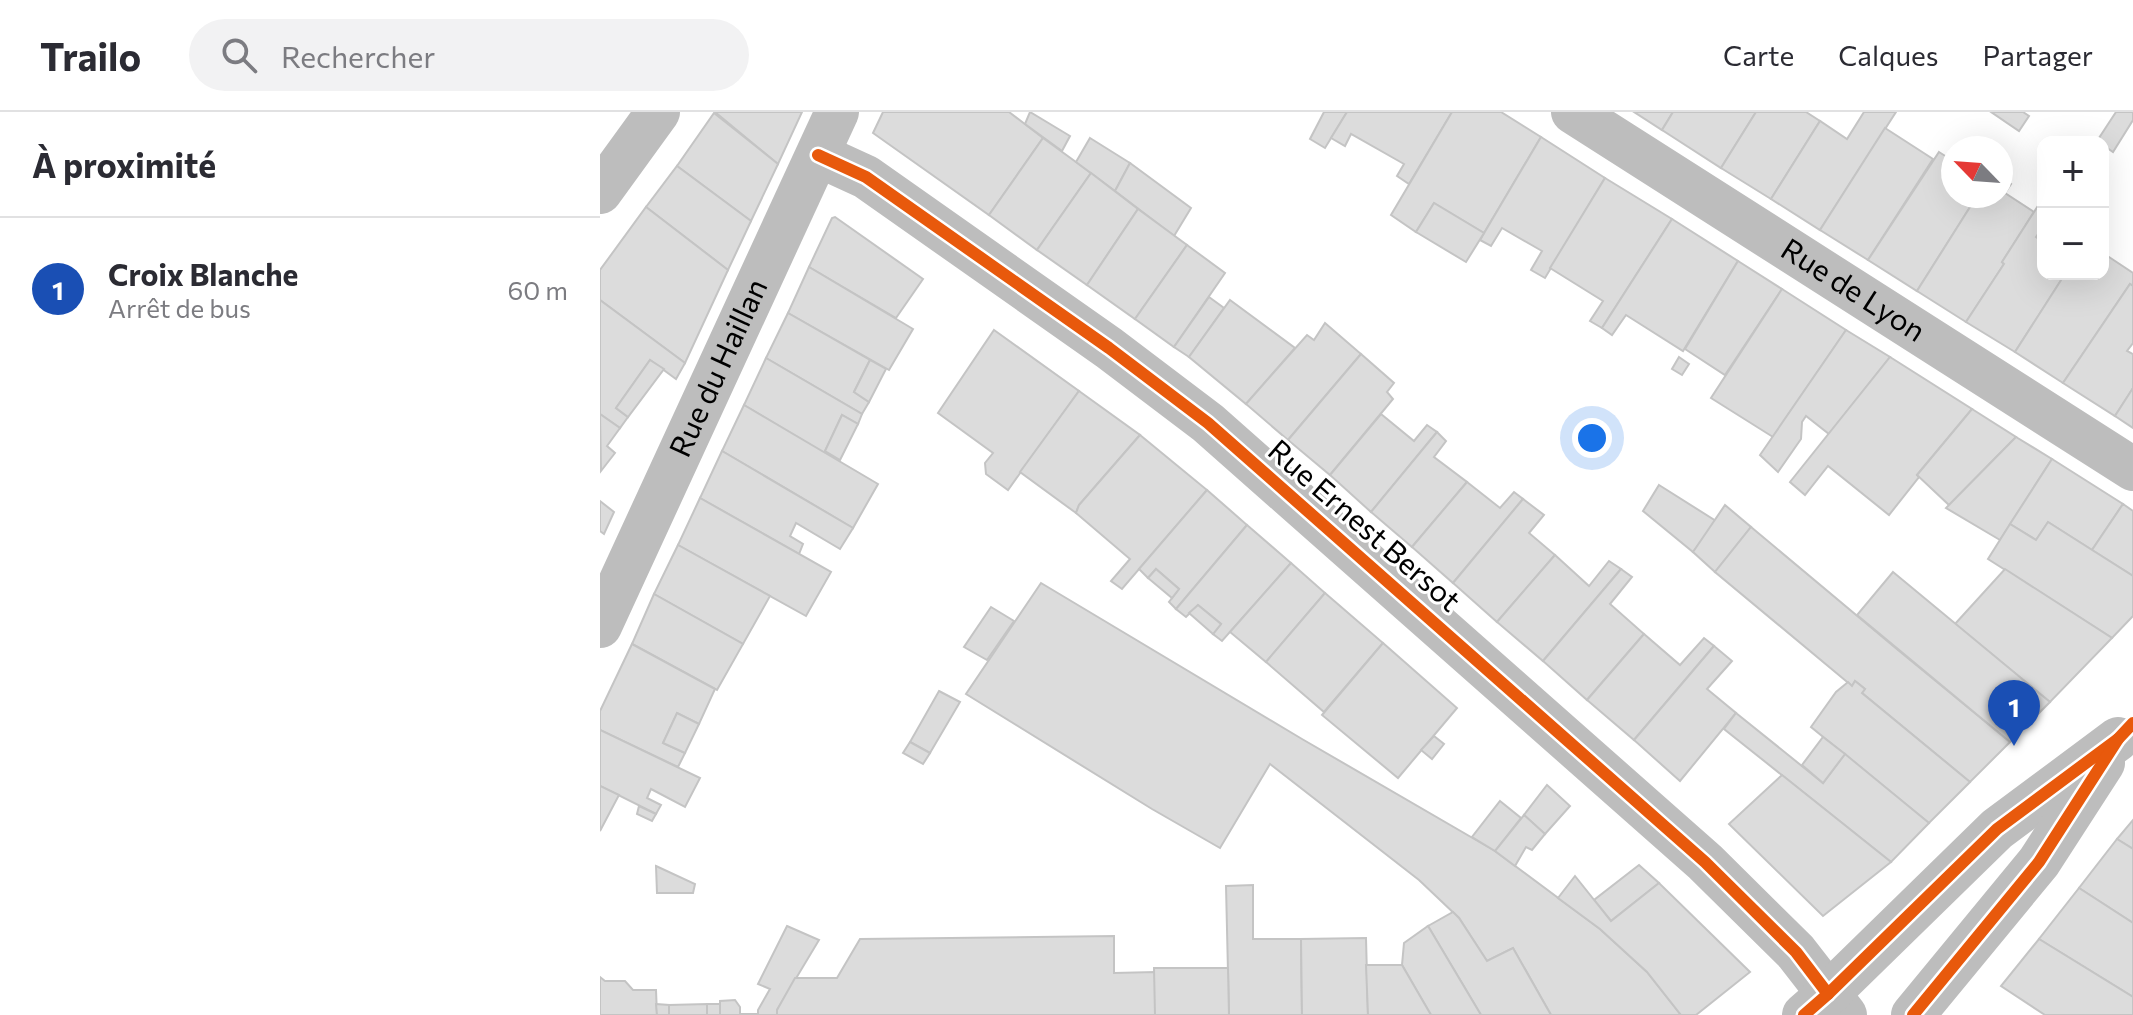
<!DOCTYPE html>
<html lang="fr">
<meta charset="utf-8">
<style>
:root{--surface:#fff;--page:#f2f2f3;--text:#2b2b33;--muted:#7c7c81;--line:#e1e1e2;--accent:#d93025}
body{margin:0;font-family:Commissioner,sans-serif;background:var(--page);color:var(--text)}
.controls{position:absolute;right:24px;top:24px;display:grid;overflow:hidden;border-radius:16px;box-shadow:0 8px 32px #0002}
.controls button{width:72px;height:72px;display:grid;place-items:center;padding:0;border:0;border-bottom:2px solid var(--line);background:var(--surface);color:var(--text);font:40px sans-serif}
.compass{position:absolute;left:1341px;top:24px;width:72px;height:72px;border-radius:50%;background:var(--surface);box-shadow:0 8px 32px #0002;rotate:295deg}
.you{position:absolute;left:992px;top:326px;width:28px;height:28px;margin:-20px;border:6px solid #fff;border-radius:50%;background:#1a73e8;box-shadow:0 0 0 12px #1a73e833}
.badge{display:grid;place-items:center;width:52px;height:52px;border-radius:50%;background:var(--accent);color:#fff;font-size:26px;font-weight:700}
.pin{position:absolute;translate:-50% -66px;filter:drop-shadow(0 2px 4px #0008)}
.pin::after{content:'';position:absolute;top:42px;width:28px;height:24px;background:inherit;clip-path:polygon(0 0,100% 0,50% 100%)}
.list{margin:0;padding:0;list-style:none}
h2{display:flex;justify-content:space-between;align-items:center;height:104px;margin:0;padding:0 32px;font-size:34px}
h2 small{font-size:26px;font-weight:400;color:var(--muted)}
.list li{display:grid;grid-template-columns:52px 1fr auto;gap:24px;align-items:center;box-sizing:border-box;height:144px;padding:0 32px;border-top:2px solid var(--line)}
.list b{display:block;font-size:30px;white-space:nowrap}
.list p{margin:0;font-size:26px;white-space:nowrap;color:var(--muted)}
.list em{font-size:26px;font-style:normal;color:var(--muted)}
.icon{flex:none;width:44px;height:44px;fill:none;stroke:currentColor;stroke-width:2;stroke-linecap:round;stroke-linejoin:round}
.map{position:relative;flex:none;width:1533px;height:903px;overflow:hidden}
header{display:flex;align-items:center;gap:48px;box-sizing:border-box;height:112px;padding:0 40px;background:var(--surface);border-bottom:2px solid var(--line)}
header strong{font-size:38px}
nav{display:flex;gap:44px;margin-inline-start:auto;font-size:28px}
.search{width:560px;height:72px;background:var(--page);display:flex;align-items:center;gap:20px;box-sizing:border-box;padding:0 28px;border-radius:44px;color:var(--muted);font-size:30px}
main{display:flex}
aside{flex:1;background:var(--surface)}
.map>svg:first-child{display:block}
.building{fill:#dcdcdc;stroke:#c4c4c4;stroke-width:2}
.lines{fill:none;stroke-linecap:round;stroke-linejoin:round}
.minor{stroke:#bdbdbd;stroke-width:44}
.cycleway-casing{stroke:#fff;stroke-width:17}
.cycleway{stroke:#e8590c;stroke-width:12}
.labels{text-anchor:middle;stroke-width:6;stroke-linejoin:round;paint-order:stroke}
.street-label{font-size:30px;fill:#000;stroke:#fff}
</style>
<header>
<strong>Trailo</strong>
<div class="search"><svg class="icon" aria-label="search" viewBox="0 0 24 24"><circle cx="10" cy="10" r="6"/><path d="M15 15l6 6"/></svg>Rechercher</div>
<nav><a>Carte</a><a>Calques</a><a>Partager</a></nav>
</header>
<main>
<aside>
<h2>À proximité<small></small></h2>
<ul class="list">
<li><span class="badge" style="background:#1a4fb4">1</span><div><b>Croix Blanche</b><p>Arrêt de bus</p></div><em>60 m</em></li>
</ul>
</aside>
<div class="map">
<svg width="1533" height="903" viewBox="0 0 1533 903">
<rect width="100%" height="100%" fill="#fff"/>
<!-- building -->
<g class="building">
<polygon points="115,0 202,0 178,52"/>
<polygon points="283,0 409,0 443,26 389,103 273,21"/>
<polygon points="430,0 470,24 462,39 425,12"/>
<polygon points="724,0 747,0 725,36 710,27"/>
<polygon points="747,0 852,0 809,72 797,64 804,52 751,22 745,34 731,26"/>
<polygon points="852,0 901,0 941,25 884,121 834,91 816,120 791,103"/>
<polygon points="1034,0 1073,0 1062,18"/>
<polygon points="1073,0 1156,0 1121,56 1062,18"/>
<polygon points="1156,0 1206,0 1220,9 1171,87 1121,56"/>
<polygon points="1264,0 1296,0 1220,118 1171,87 1220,9 1247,27"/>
<polygon points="1391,0 1423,0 1429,4 1419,19"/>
<polygon points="1516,0 1533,0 1533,8 1513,40 1503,33 1503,30 1497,29"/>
<polygon points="114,1 178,52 151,109 77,54"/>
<polygon points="1285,16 1333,47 1268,148 1220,118"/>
<polygon points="941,25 1005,66 945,166 931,158 942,139 902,116 891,134 880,128"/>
<polygon points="443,26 491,61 437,138 389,103"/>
<polygon points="490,26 530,51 515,79 476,50"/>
<polygon points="1339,40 1353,49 1353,84 1377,84 1317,179 1268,148"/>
<polygon points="530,51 591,96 574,124 515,79"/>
<polygon points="77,54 151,109 128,158 46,95"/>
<polygon points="491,61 538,97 487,173 437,138"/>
<polygon points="1005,66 1072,107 1002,216 990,209 1003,189 950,156"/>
<polygon points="1401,66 1411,72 1405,81 1434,100 1402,150 1404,152 1366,210 1317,179 1377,84 1401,84"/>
<polygon points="1441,89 1443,90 1443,115 1436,125 1443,130 1443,162 1465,162 1415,240 1366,210 1404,152 1402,150"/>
<polygon points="834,91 884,121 866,150 816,120"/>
<polygon points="46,95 128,158 85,251 0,188 0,158"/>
<polygon points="538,97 587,133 535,207 487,173"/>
<polygon points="235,105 323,167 296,206 209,155 232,106"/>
<polygon points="1072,107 1138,149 1083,239 1026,203 1012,223 1002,216"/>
<polygon points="587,133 625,161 574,235 535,207"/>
<polygon points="1506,143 1533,161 1533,174 1530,172 1463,271 1415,240 1465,162 1503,162 1503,148"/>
<polygon points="1138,149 1182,177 1125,263 1085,237"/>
<polygon points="209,155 313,217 289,258 188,201"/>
<polygon points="1530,172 1533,174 1533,231 1527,239 1533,242 1533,276 1515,304 1463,271"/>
<polygon points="1182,177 1246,218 1173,325 1111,286"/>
<polygon points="609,185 624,196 589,245 574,235"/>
<polygon points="0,188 85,251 76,267 50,248 16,296 28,305 20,316 0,302"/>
<polygon points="630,188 695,236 646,292 589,245"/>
<polygon points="188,201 270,248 254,280 269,290 262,302 166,246"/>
<polygon points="725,211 761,242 688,328 646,292 707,223 714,228"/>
<polygon points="394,218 479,279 408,378 386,362 385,351 393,341 338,301"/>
<polygon points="1246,218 1290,245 1229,322 1206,304 1202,310 1201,327 1178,360 1160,343"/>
<polygon points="761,242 794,271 787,280 793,287 730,363 688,328"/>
<polygon points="1079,245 1089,252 1082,263 1072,257"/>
<polygon points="1290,245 1372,297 1317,363 1319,365 1289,403 1228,354 1205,383 1190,370"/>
<polygon points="166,246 262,302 258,312 242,303 225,339 235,345 234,347 144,293"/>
<polygon points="50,248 64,257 28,305 16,296"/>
<polygon points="270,248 286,257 269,290 254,280"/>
<polygon points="1533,276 1533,316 1515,304"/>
<polygon points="479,279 540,323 479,393 476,401 420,360"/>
<polygon points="144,293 278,372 253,416 122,339"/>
<polygon points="1372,297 1416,325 1349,393 1317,363"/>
<polygon points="0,302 20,316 7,334 15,341 1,359"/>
<polygon points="781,302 814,329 827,313 837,320 771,400 730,363"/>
<polygon points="242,303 258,312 240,348 225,339"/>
<polygon points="837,320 846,329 834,345 867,370 812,435 771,400"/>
<polygon points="540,323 607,378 522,477 511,469 530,447 476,401 479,393"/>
<polygon points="1416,325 1452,347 1400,428 1346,396"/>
<polygon points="122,339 253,416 240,437 196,411 190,424 203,432 199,442 100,386"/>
<polygon points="1452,347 1523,392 1492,438 1448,410 1436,428 1410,412"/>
<polygon points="867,370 900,396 914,380 923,387 853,471 812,435"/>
<polygon points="1059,373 1116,409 1093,440 1043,399"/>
<polygon points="607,378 647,413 576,497 569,490 579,477 556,457 548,466 539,457"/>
<polygon points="100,386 231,460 206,504 78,433"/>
<polygon points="923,387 944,403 929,421 955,443 897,510 853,471"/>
<polygon points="0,389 14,400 4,422 0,419"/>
<polygon points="1523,392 1533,399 1533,464 1492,438"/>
<polygon points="1125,393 1151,415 1115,460 1093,440"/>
<polygon points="1448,410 1533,464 1533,504 1512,526 1388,447 1410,412 1436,428"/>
<polygon points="647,413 691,451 622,529 613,522 621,512 598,493 586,505 576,497"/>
<polygon points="1151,415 1298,538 1410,630 1370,670 1262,581 1265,577 1255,569 1252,574 1115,460"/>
<polygon points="78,433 170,484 143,532 54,482"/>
<polygon points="955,443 989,474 1009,449 1021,457 943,549 897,510"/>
<polygon points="691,451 725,481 666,550 630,520"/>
<polygon points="556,457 579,477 572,486 548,466"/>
<polygon points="1021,457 1032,465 1010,492 1044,522 987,588 943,549"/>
<polygon points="1405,457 1512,526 1450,590 1355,512"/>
<polygon points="1293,460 1450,590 1410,630 1257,503"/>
<polygon points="441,471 702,627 895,739 1000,817 1047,860 1081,903 951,903 913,836 887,849 859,806 819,768 670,652 620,736 552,697 366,582"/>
<polygon points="725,481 783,531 724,600 666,550"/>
<polygon points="54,482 143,532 117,578 32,532"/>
<polygon points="598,493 621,512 613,522 589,501"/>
<polygon points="391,495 414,509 387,548 364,535"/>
<polygon points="1044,522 1080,553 1104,526 1114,534 1034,628 987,588"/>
<polygon points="783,531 857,596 798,666 722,603"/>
<polygon points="32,532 115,577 99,612 77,601 63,631 85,641 78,655 0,618 0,599"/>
<polygon points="1114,534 1132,549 1107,577 1136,601 1080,669 1034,628"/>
<polygon points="1255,569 1265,577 1262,581 1370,670 1329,711 1211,615 1236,580 1248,570 1252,574"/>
<polygon points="339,579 360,590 330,641 310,630"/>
<polygon points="77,601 99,612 85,641 63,631"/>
<polygon points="1136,601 1223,671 1245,642 1329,711 1291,750 1124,617"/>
<polygon points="0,618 100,666 85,695 51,677 47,686 61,693 56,702 0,674"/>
<polygon points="834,624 844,632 832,647 821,638"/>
<polygon points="1223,625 1245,642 1223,671 1202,653"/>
<polygon points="310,630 330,641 323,652 303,641"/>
<polygon points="1182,663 1291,750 1223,804 1129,712"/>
<polygon points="947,673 970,694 945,722 924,703"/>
<polygon points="0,674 19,683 0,719"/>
<polygon points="900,689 921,706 895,739 872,725"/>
<polygon points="39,694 56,702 52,709 37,702"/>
<polygon points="924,703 945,722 932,738 926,735 915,754 895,739"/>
<polygon points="1533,708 1533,737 1517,727"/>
<polygon points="1517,727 1533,737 1533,811 1479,776"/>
<polygon points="1039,753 1059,771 1011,809 994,788"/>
<polygon points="56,754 95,772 93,781 57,781"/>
<polygon points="975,764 1011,809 1059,771 1150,860 1096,903 1081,903 1047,860 1000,817 958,786"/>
<polygon points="653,773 653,827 701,827 702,903 629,903 626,774"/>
<polygon points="1479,776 1533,811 1533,885 1439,827"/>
<polygon points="853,800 859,806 887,849 913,836 951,903 881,903 828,814"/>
<polygon points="187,814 219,828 177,898 177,903 120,903 120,889 135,888 140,895 140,902 158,902 158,898 170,877 158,872"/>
<polygon points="828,814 881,903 831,903 802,853 804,831"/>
<polygon points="514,824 514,861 555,860 555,903 177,903 177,898 195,866 237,866 260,827"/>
<polygon points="766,826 768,903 702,903 701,827"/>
<polygon points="1439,827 1533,885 1533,903 1445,903 1401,874"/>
<polygon points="766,853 802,853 831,903 768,903"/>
<polygon points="554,856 628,856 629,903 555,903"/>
<polygon points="0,865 5,869 25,869 33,878 56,878 57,903 0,903"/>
<polygon points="56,892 69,893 69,903 57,903"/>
<polygon points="107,892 107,903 69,903 69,893"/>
<rect x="107" y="892" width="13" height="11"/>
</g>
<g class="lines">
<!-- minor -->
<g class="minor">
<path id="s1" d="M973,0L1533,357"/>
<polyline points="218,43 266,65 509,236 608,311 1105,750 1196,840 1245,903"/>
<polyline points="0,80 58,0"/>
<path id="s2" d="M0,514L237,0"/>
<polyline points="1204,903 1228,882 1397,717 1518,627"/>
<polyline points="1313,903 1439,750 1503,651"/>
</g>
<!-- cycleway casing -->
<g class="cycleway-casing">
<g id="cycleway">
<polyline points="218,43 266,65 509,236 608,311 1105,750 1196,840 1228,882"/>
<polyline points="1204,903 1228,882 1397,717 1518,627"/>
<polyline points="1313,903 1439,750 1518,627 1533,611"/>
</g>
</g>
<!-- cycleway -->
<use href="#cycleway" class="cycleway"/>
</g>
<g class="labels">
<!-- street labels -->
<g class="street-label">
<text dy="10" stroke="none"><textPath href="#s1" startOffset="332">Rue de Lyon</textPath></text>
<text dy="10" stroke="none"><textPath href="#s2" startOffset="284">Rue du Haillan</textPath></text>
<text transform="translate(764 414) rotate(41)" y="10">Rue Ernest Bersot</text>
</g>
</g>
</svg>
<div class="controls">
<button>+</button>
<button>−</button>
</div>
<svg class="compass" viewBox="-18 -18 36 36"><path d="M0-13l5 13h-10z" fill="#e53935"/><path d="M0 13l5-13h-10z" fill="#7c7c81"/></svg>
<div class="you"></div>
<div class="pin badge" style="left:1414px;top:634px;background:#1a4fb4">1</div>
</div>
</main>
